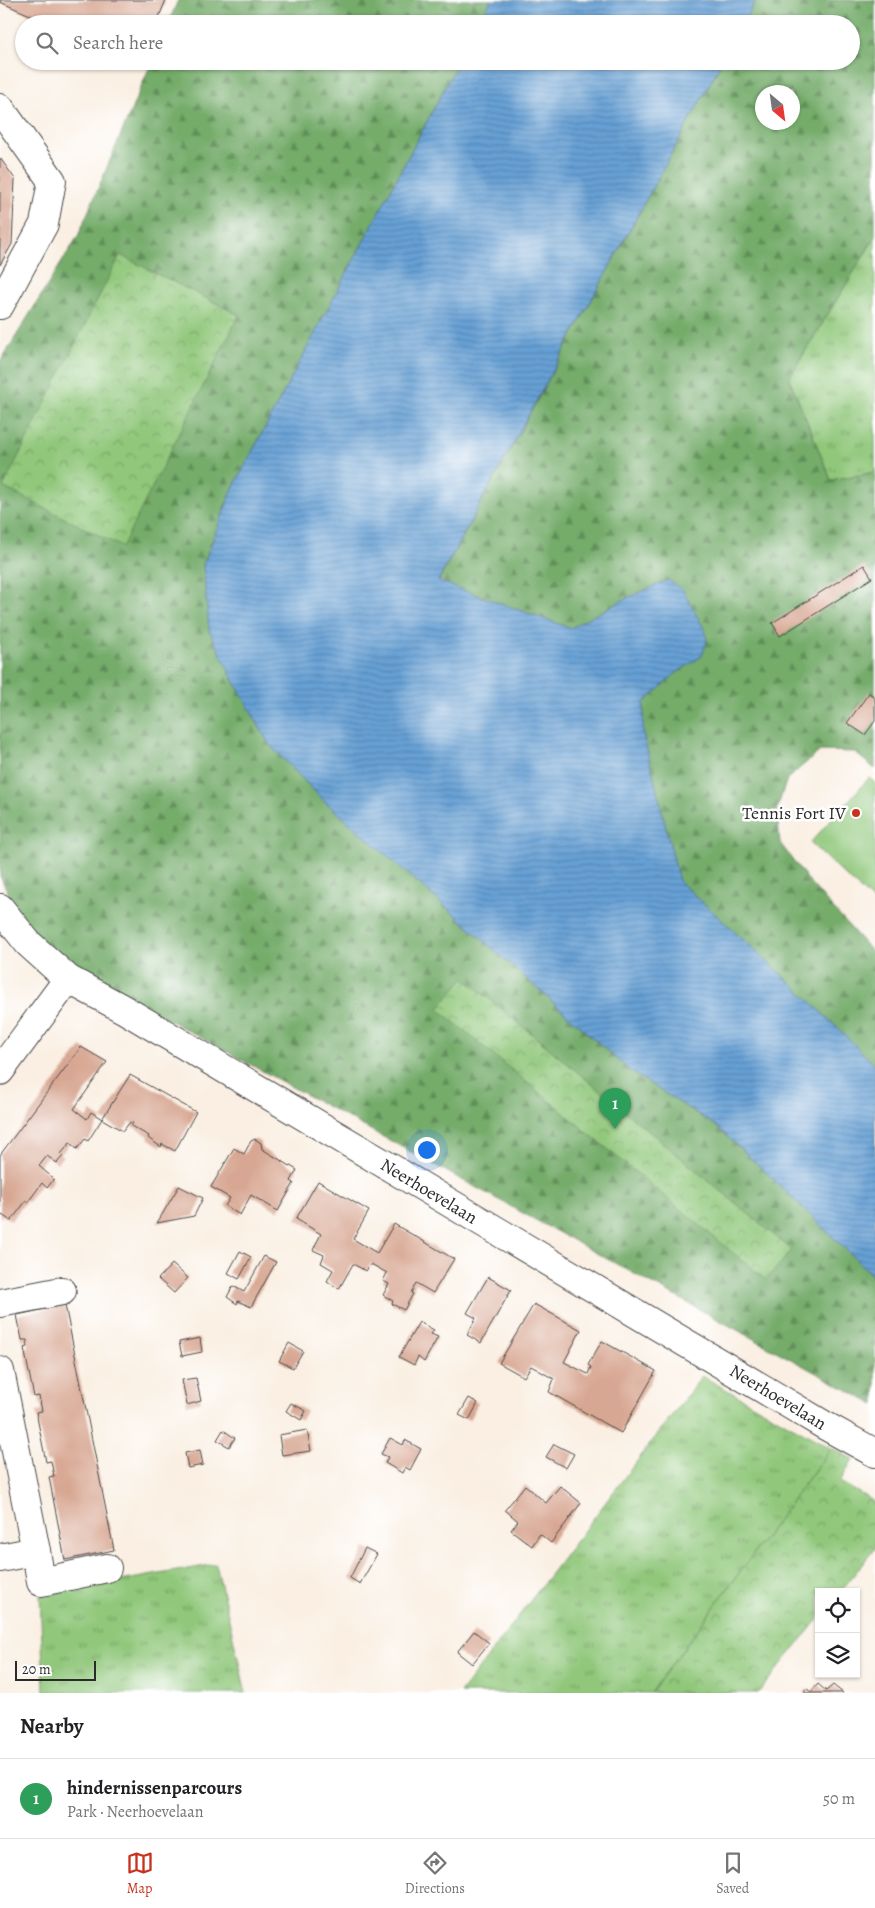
<!DOCTYPE html>
<meta charset="utf-8">
<style>
:root{--surface:#fff;--page:#f2f2f2;--text:#202124;--muted:#757577;--line:#e0e0e0;--accent:#c8321e}
body{margin:0;font-family:Alegreya,serif;background:var(--page);color:var(--text)}
.controls{position:absolute;right:15px;bottom:15px;display:grid;overflow:hidden;border-radius:0px;box-shadow:0 1px 4px #0004}
.controls button{width:45px;height:45px;display:grid;place-items:center;padding:0;border:0;border-bottom:1px solid var(--line);background:var(--surface);color:var(--text);font:25px sans-serif}
.compass{position:absolute;left:755px;top:85px;width:45px;height:45px;border-radius:50%;background:var(--surface);box-shadow:0 1px 4px #0004;rotate:151deg}
.scale{position:absolute;left:15px;bottom:12px;width:81px;box-sizing:border-box;padding-left:5px;border:2px solid #2b2b2b;border-top:0;font-size:14px;line-height:18px;white-space:nowrap;color:#2b2b2b;-webkit-text-stroke:4px #fff;paint-order:stroke}
.you{position:absolute;left:426px;top:1149px;width:18px;height:18px;margin:-12px;border:4px solid #fff;border-radius:50%;background:#1a73e8;box-shadow:0 0 0 8px #1a73e833}
.badge{display:grid;place-items:center;width:32px;height:32px;border-radius:50%;background:var(--accent);color:#fff;font-size:16px;font-weight:700}
.pin{position:absolute;translate:-50% -41px;filter:drop-shadow(0 1px 2px #0008)}
.pin::after{content:'';position:absolute;top:26px;width:18px;height:15px;background:inherit;clip-path:polygon(0 0,100% 0,50% 100%)}
.list{margin:0;padding:0;list-style:none}
h2{display:flex;justify-content:space-between;align-items:center;height:65px;margin:0;padding:0 20px;font-size:21px}
h2 small{font-size:16px;font-weight:400;color:var(--muted)}
.list li{display:grid;grid-template-columns:32px 1fr auto;gap:15px;align-items:center;box-sizing:border-box;height:80px;padding:0 20px;border-top:1px solid var(--line)}
.list b{display:block;font-size:19px;white-space:nowrap}
.list p{margin:0;font-size:16px;white-space:nowrap;color:var(--muted)}
.list em{font-size:16px;font-style:normal;color:var(--muted)}
.icon{flex:none;width:28px;height:28px;fill:none;stroke:currentColor;stroke-width:2;stroke-linecap:round;stroke-linejoin:round}
.map{position:relative;flex:none;width:875px;height:1693px;overflow:hidden}
.search{position:absolute;background:var(--surface);box-shadow:0 1px 4px #0004;left:15px;right:15px;top:15px;height:55px;display:flex;align-items:center;gap:12px;box-sizing:border-box;padding:0 18px;border-radius:28px;color:var(--muted);font-size:19px}
.sheet{height:145px;background:var(--surface)}
nav{display:flex;justify-content:space-around;align-items:center;box-sizing:border-box;height:70px;border-top:1px solid var(--line);background:var(--surface);font-size:14px;color:var(--muted)}
nav a{display:grid;justify-items:center;gap:2px}
nav .on{color:var(--accent)}
.map>svg:first-child{display:block}
.grass{fill:url(#grass-tufts);stroke:#5e7952}
.forest{fill:url(#forest-firs);stroke:#506c4a;fill-rule:evenodd}
.park{fill:url(#park-crowns);stroke:#5e7952}
.pitch{fill:#90c77a;stroke:#5e7952}
.water{fill:url(#water-rules);stroke:#486680}
.building{fill:#d8a793}
.lines{fill:none;stroke-linecap:round;stroke-linejoin:round}
.street-casing{stroke:#4a4846;stroke-width:30}
.street{stroke:#fff;stroke-width:28}
.poi-dot{fill:#c8321e;stroke:#fff;stroke-width:2}
.labels{text-anchor:middle;stroke-width:5;stroke-linejoin:round;paint-order:stroke}
.poi-label{font-size:18px;fill:#2b2b2b;stroke:#fff;text-anchor:end}
.street-label{font-size:18px;fill:#2b2b2b;stroke:#fff}
</style>
<div class="map">
<svg width="875" height="1693" viewBox="0 0 875 1693">
<defs>
<pattern id="grass-tufts" width="24" height="20" patternUnits="userSpaceOnUse" patternTransform="scale(1.25)"><rect width="24" height="20" fill="#90c77a"/><path d="M3 7l-1-3M5 7V3M7 7l1-3M15 17l-1-3M17 17v-4M19 17l1-3" fill="none" stroke="#76a264"/></pattern>
<pattern id="forest-firs" width="22" height="20" patternUnits="userSpaceOnUse" patternTransform="scale(1.25)"><rect width="22" height="20" fill="#74ac6a"/><path d="M5 1l3.5 6h-7zM16 11l3.5 6h-7z" fill="#5f8c57"/></pattern>
<pattern id="park-crowns" width="20" height="18" patternUnits="userSpaceOnUse" patternTransform="scale(1.25)"><rect width="20" height="18" fill="#90c77a"/><path d="M2 6a3 3 0 1 1 6 0M12 15a3 3 0 1 1 6 0" fill="none" stroke="#76a264"/></pattern>
<pattern id="water-rules" width="6" height="5" patternUnits="userSpaceOnUse" patternTransform="scale(1.25)"><rect width="6" height="5" fill="#66a0d5"/><path d="M0 2.5h6" fill="none" stroke="#5483ad"/></pattern>
</defs>
<rect width="100%" height="100%" fill="#fff"/>
<filter id="ink" filterUnits="userSpaceOnUse"><feTurbulence type="fractalNoise" baseFrequency=".02" numOctaves="2"/><feDisplacementMap in="SourceGraphic" scale="10" xChannelSelector="R" yChannelSelector="G"/><feConvolveMatrix kernelMatrix="1 2 1 2 8 2 1 2 1" color-interpolation-filters="sRGB"/></filter>
<filter id="wash" filterUnits="userSpaceOnUse"><feTurbulence type="fractalNoise" baseFrequency=".0096" numOctaves="4" result="noise"/><feDisplacementMap in="SourceGraphic" scale="20" xChannelSelector="R" yChannelSelector="G"/><feGaussianBlur stdDeviation="1.12" result="paint"/><feColorMatrix in="noise" values="0 0 0 0 0 0 0 0 0 0 0 0 0 0 0 0 0 1.4 0 .05"/><feComposite in="paint" operator="in"/></filter>
<g filter="url(#wash)">
<rect width="100%" height="100%" fill="#faefe2"/>
<!-- grass -->
<g class="grass">
<polygon points="875,237 875,472 831,480 789,378"/>
<polygon points="702,1376 831,1448 651,1693 460,1693"/>
<polygon points="216,1564 246,1693 44,1693 40,1595"/>
</g>
<!-- forest -->
<g class="forest">
<polygon points="178,0 491,0 479,24 168,24"/>
<path d="M756,0H875V237L789,378L831,480L875,472V769L854,752L820,751L787,779L777,809L780,843L812,885L875,955V1065L805,996L679,881L643,733L644,703L675,674L702,656L627,598L571,628L438,582L722,61H851V24H743ZM762,92H792V122H762Z"/>
<path d="M152,61H459L233,488L203,565L209,630L232,677L269,744L323,800L453,913L630,1071L716,1126L770,1176L875,1278V1405L143,1006C110,986 57,961 33,933C21,919 8,893 0,876V362L78,236Z"/>
</g>
<!-- park -->
<g class="park">
<polygon points="120,255 239,315 122,547 3,487"/>
<polygon points="464,978 792,1250 766,1280 438,1009"/>
<polygon points="831,1448 853,1459 840,1482 875,1502 875,1548 840,1592 819,1592 819,1618 758,1693 651,1693"/>
</g>
<!-- pitch -->
<polygon class="pitch" points="869,778 875,783 875,903 810,843"/>
<!-- water -->
<g class="water">
<polygon points="491,0 756,0 743,24 479,24"/>
<polygon points="459,61 722,61 438,581 570,628 627,598 668,580 682,589 705,630 707,641 702,656 675,674 644,703 643,733 679,881 805,996 875,1065 875,1278 770,1176 716,1126 630,1071 453,913 323,800 269,744 232,677 209,630 203,565 233,488"/>
</g>
<g id="blocks">
<!-- building -->
<g class="building">
<polygon points="0,0 166,0 156,24 51,24 0,2"/>
<polygon points="0,158 15,179 12,244 0,265"/>
<polygon points="864,565 872,578 780,636 772,623"/>
<polygon points="869,693 875,697 875,721 865,735 847,723"/>
<polygon points="81,1047 107,1062 74,1109 87,1119 91,1112 102,1119 88,1141 85,1139 77,1149 70,1143 61,1154 63,1156 57,1163 47,1156 39,1166 54,1179 47,1188 42,1183 28,1202 26,1201 11,1221 2,1215 0,1218 0,1155"/>
<polygon points="130,1075 196,1112 175,1151 162,1144 161,1147 148,1138 149,1136 131,1126 133,1123 130,1122 123,1131 102,1119"/>
<polygon points="255,1139 261,1143 262,1149 297,1170 291,1181 294,1183 278,1211 251,1195 240,1215 225,1206 230,1198 211,1187 234,1148 244,1154 251,1141"/>
<polygon points="318,1181 369,1211 353,1239 377,1253 394,1224 454,1259 433,1293 416,1283 411,1293 413,1294 404,1310 392,1304 393,1301 383,1295 389,1284 383,1281 387,1273 371,1264 366,1271 353,1264 339,1289 327,1281 333,1270 321,1263 324,1255 313,1250 321,1234 296,1219"/>
<polygon points="179,1186 203,1198 194,1216 157,1223"/>
<polygon points="240,1251 251,1257 239,1279 228,1273"/>
<polygon points="264,1256 276,1262 251,1307 238,1301 237,1304 227,1297 233,1286 244,1292"/>
<polygon points="172,1264 188,1278 174,1293 158,1279"/>
<polygon points="488,1277 511,1290 481,1343 467,1335 476,1318 467,1313"/>
<polygon points="534,1304 581,1330 564,1362 588,1374 591,1367 588,1365 602,1341 656,1371 621,1433 549,1392 554,1379 531,1366 524,1377 499,1363"/>
<polygon points="65,1305 114,1550 65,1560 49,1477 54,1476 51,1461 46,1462 36,1412 42,1411 39,1396 34,1397 24,1348 28,1347 27,1340 22,1340 17,1315"/>
<polygon points="419,1322 434,1330 431,1334 438,1337 424,1362 418,1357 414,1365 399,1357"/>
<polygon points="200,1338 202,1352 182,1356 179,1342"/>
<polygon points="289,1343 303,1351 293,1368 279,1361"/>
<polygon points="196,1378 201,1401 187,1405 182,1380"/>
<polygon points="469,1398 478,1403 469,1420 459,1415"/>
<polygon points="291,1403 306,1411 301,1420 286,1411"/>
<polygon points="223,1430 235,1438 229,1447 217,1440"/>
<polygon points="307,1430 311,1451 282,1455 279,1435"/>
<polygon points="390,1438 403,1445 405,1440 421,1449 410,1470 405,1467 402,1473 385,1463 388,1457 381,1454"/>
<polygon points="554,1444 574,1454 566,1468 546,1457"/>
<polygon points="200,1450 203,1465 188,1468 185,1453"/>
<polygon points="525,1485 546,1503 560,1486 581,1503 551,1543 540,1534 532,1546 511,1530 518,1521 505,1510"/>
<polygon points="365,1548 377,1554 360,1584 350,1578"/>
<polygon points="474,1631 489,1643 472,1664 457,1652"/>
<polygon points="818,1684 826,1691 833,1685 843,1693 803,1693 807,1689 811,1692"/>
</g>
</g>
</g>
<g filter="url(#ink)">
<use href="#blocks" fill-opacity="0" stroke="#4a4846" stroke-width="1"/>
<g class="lines">
<!-- street casing -->
<g class="street-casing">
<g id="street">
<polyline points="0,108 52,181 44,224 0,305"/>
<polyline points="0,908 28,943 68,979 125,1010 824,1425 875,1453"/>
<polyline points="0,1071 68,979"/>
<polyline points="0,1303 62,1291"/>
<polyline points="0,1371 36,1551"/>
<polyline points="0,1558 36,1551 41,1582 107,1568"/>
</g>
</g>
<!-- street -->
<use href="#street" class="street"/>
</g>
</g>
<!-- markers -->
<circle class="poi-dot" cx="856" cy="813" r="5"/>
<g class="labels">
<!-- poi labels -->
<g class="poi-label">
<text x="846" y="819">Tennis Fort IV</text>
</g>
<!-- street labels -->
<g class="street-label">
<text transform="translate(429 1191) rotate(31)" y="6">Neerhoevelaan</text>
<text transform="translate(778 1397) rotate(31)" y="6">Neerhoevelaan</text>
</g>
</g>
</svg>
<div class="controls">
<button><svg class="icon" aria-label="locate" viewBox="0 0 24 24"><circle cx="12" cy="12" r="6"/><path d="M12 2v4M12 18v4M2 12h4M18 12h4"/></svg></button>
<button><svg class="icon" aria-label="layers" viewBox="0 0 24 24"><path d="M12 4l9 5-9 5-9-5zM3 14l9 5 9-5"/></svg></button>
</div>
<svg class="compass" viewBox="-18 -18 36 36"><path d="M0-13l5 13h-10z" fill="#e53935"/><path d="M0 13l5-13h-10z" fill="#757577"/></svg>
<div class="scale">20 m</div>
<div class="you"></div>
<div class="pin badge" style="left:615px;top:1129px;background:#2e9e5b">1</div>
<div class="search"><svg class="icon" aria-label="search" viewBox="0 0 24 24"><circle cx="10" cy="10" r="6"/><path d="M15 15l6 6"/></svg>Search here</div>
</div>
<section class="sheet">
<h2>Nearby<small></small></h2>
<ul class="list">
<li><span class="badge" style="background:#2e9e5b">1</span><div><b>hindernissenparcours</b><p>Park · Neerhoevelaan</p></div><em>50 m</em></li>
</ul>
</section>
<nav>
<a class="on"><svg class="icon" aria-label="map" viewBox="0 0 24 24"><path d="M3 6l6-2 6 2 6-2v14l-6 2-6-2-6 2zM9 4v14M15 6v14"/></svg>Map</a>
<a><svg class="icon" aria-label="directions" viewBox="0 0 24 24"><path d="M12 3l9 9-9 9-9-9zM9 14v-3h6M13 9l2 2-2 2"/></svg>Directions</a>
<a><svg class="icon" aria-label="saved" viewBox="0 0 24 24"><path d="M7 4h10v16l-5-4-5 4z"/></svg>Saved</a>
</nav>
